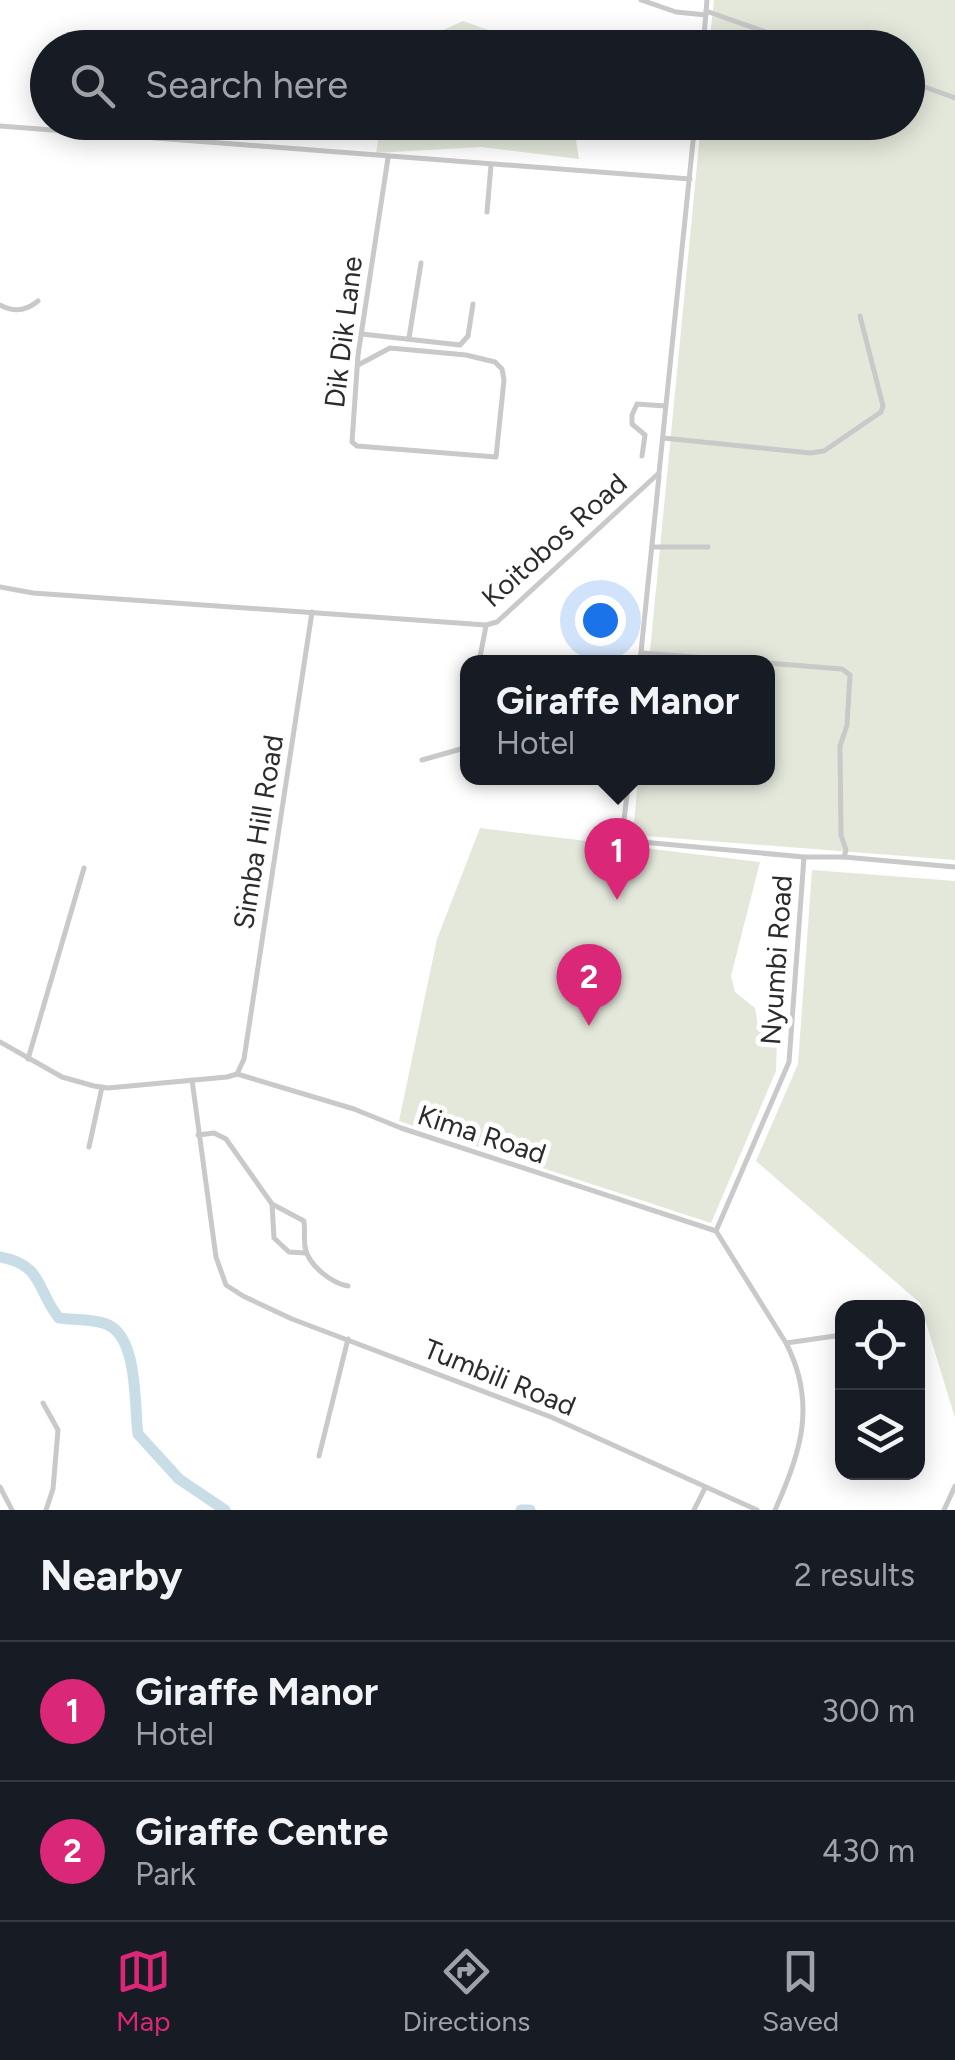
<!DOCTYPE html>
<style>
:root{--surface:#171b24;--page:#20242c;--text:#f1f3f6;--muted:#9ea1a6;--line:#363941;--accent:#db2777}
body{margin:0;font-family:Figtree,sans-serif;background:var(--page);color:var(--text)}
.controls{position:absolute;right:30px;bottom:30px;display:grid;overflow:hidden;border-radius:20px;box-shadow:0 5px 25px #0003}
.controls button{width:90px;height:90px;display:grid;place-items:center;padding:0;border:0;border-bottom:2px solid var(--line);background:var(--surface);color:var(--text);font:50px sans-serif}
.you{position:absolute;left:600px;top:620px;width:35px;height:35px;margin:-25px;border:8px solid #fff;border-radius:50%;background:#1a73e8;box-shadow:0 0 0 15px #1a73e833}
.badge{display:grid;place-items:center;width:65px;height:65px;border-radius:50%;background:var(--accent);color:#fff;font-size:32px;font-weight:700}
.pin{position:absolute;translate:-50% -82px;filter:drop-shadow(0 2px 5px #0008)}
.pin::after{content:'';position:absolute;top:52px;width:35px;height:30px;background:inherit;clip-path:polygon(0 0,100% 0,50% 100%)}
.popup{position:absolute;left:460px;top:655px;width:315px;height:130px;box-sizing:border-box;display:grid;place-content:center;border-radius:20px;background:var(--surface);filter:drop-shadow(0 2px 8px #0005);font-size:32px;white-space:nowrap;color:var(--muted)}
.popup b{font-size:38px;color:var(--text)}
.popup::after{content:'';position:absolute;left:50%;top:100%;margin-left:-20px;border:20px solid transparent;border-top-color:var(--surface)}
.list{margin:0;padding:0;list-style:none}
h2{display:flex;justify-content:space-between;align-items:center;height:130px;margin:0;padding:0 40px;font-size:42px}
h2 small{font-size:32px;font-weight:400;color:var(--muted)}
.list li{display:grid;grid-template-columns:65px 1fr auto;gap:30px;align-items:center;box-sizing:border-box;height:140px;padding:0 40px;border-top:2px solid var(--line)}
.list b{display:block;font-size:38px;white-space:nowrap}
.list p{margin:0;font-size:32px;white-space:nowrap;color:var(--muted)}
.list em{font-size:32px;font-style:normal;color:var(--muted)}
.icon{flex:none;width:55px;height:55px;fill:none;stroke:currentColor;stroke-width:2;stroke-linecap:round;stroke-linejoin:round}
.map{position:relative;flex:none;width:955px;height:1510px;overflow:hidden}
.search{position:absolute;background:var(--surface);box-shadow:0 5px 25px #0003;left:30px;right:30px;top:30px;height:110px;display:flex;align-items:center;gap:25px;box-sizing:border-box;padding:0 35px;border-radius:55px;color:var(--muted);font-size:38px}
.sheet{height:410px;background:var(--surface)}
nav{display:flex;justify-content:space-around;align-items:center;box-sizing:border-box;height:140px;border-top:2px solid var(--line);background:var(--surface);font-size:28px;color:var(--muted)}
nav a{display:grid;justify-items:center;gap:5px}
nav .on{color:var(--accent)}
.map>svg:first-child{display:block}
.green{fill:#e3e8db}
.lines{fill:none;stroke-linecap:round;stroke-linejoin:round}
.river{stroke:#c9dde6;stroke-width:11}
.street{stroke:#c9c9c9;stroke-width:5}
.labels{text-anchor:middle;stroke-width:10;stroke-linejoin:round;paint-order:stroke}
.street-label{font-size:28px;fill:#2c2c2c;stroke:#fff}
</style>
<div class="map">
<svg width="955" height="1510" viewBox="0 0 955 1510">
<rect width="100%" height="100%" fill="#fff"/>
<!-- green -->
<g class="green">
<polygon points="714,0 955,0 955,860 633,835 638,778 767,778 767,662 649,662 701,123 908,122 908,48 709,47"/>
<polygon points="463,21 536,47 406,47"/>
<polygon points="573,122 579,159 481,147 376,153 381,123"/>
<polygon points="480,828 760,862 731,976 735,992 755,1008 758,1026 777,1039 776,1071 711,1223 399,1121 437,939"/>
<polygon points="812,870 955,881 955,1418 920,1303 756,1161 798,1064"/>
</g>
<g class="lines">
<!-- river -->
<g class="river">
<path d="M0,1257C44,1265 36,1290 59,1318C73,1320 93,1319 106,1324C139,1336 134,1407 138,1434L179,1479L225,1510"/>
<polyline points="521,1510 530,1510"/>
</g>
<!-- street -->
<g class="street">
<polyline points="641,0 676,12 706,15"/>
<polyline points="706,11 811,48"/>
<polyline points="703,48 707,0"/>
<polyline points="36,68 48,70"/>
<polyline points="908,81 955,98"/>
<polyline points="0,126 690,179"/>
<polyline points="487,212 491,165"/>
<path d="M0,305C14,313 26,311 38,301"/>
<polyline points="362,334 460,345 468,336 473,304"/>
<polyline points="409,338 421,263"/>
<polyline points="358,365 390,348 466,355 495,362 502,369 504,380 496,457 357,446 352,442 358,355 388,158"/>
<polyline points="663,438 810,453 824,451 881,412 883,406 860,316"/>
<polyline points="642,456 645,435 632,424 632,415 637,404 665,406"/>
<polyline points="652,547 708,547"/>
<polyline points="0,587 33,593 486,625 497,622 659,473 695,122"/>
<polyline points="641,653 761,662"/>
<polyline points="479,662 486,626"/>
<polyline points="640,662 659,476"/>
<polyline points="422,760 461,749 467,736"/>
<polyline points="629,778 623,828 631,841 804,857 844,857 846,850 841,835 840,746 847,725 850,675 842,669 767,663"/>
<polyline points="844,857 955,867"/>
<polyline points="0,1042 62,1077 94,1086 108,1088 227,1077 237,1074 244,1059 312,612"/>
<polyline points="28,1059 84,868"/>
<polyline points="237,1074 354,1109 401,1128 716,1231"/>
<polyline points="192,1080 216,1257 226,1285 243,1296 292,1319 551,1417 757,1510"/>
<path d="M198,1135L214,1133L226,1139L272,1204L304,1221C305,1230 304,1239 305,1247C308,1265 331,1283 348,1286"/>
<polyline points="89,1147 102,1087"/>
<polyline points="272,1204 274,1238 289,1252 306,1253"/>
<polyline points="716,1231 789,1062 804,857"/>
<path d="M716,1231L786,1343C817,1403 801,1453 775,1510"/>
<polyline points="786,1343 842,1335"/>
<polyline points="43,1403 58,1430 53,1489 46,1510"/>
<polyline points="319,1456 348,1339"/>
<polyline points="0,1487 12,1510"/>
<polyline points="694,1510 705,1488"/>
<polyline points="944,1510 955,1486"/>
</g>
</g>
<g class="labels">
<!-- street labels -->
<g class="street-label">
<text transform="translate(343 332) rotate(-83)" y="10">Dik Dik Lane</text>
<text transform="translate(554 540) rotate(-42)" y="10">Koitobos Road</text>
<text transform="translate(258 832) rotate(-81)" y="10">Simba Hill Road</text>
<text transform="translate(776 960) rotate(-86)" y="10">Nyumbi Road</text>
<text transform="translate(482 1134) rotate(18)" y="10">Kima Road</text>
<text transform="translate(500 1377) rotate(22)" y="10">Tumbili Road</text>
</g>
</g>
</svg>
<div class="controls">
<button><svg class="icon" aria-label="locate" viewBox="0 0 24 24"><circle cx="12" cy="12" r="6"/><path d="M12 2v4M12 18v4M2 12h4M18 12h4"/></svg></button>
<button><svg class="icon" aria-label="layers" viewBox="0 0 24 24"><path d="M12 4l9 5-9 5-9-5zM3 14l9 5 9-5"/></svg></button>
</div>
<div class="you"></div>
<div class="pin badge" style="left:617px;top:900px">1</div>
<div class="popup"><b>Giraffe Manor</b>Hotel</div>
<div class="pin badge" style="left:589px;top:1026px">2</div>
<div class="search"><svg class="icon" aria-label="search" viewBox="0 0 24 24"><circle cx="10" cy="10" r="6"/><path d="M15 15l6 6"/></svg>Search here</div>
</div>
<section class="sheet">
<h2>Nearby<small>2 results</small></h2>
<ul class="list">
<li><span class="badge">1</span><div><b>Giraffe Manor</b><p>Hotel</p></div><em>300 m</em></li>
<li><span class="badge">2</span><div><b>Giraffe Centre</b><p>Park</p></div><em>430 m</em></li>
</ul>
</section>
<nav>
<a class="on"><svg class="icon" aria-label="map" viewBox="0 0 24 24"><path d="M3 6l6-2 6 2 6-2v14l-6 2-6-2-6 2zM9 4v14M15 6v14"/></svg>Map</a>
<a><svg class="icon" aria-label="directions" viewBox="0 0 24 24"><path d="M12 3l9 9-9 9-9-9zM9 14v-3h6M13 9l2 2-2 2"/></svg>Directions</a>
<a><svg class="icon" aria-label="saved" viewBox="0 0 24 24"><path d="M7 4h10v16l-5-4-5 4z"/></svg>Saved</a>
</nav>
